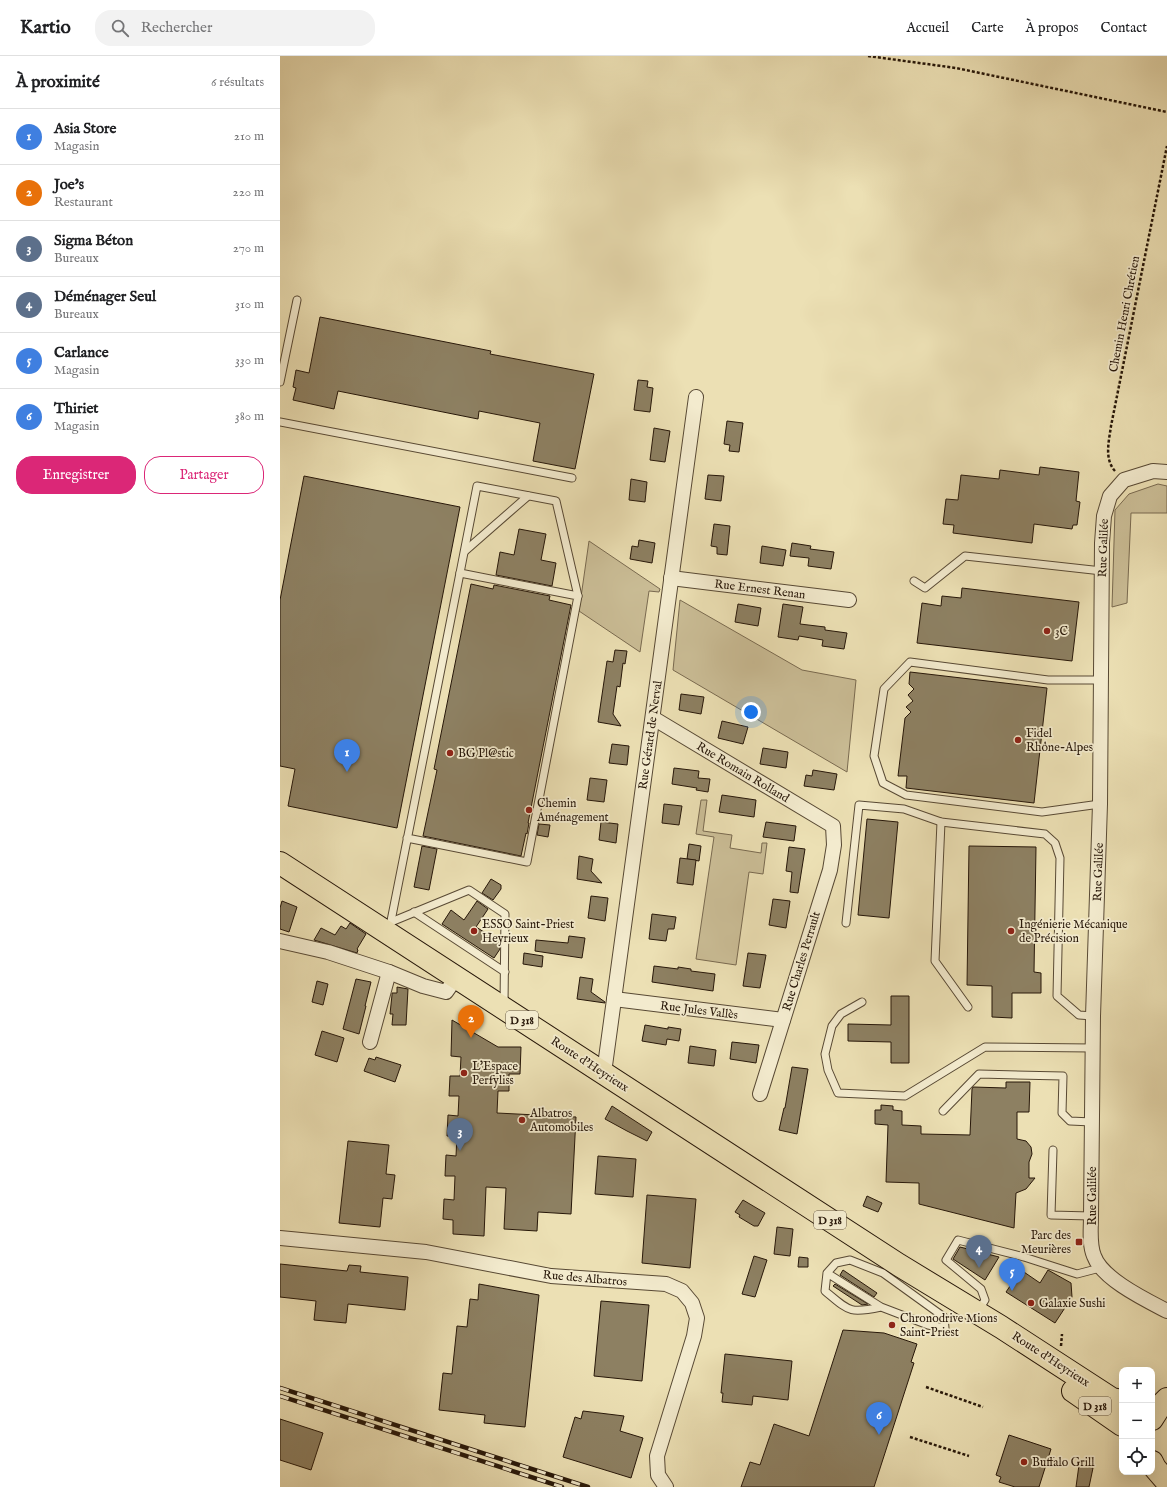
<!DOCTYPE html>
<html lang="fr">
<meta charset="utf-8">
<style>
:root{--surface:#fff;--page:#f2f2f2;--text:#202124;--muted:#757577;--line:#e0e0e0;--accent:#db2777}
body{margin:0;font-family:"IM FELL English",serif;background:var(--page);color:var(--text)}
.controls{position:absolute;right:12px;bottom:12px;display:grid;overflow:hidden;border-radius:8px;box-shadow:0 4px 16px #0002}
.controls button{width:36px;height:36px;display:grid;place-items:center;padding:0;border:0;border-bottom:1px solid var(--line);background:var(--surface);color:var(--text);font:20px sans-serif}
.you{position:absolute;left:471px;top:656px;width:14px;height:14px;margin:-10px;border:3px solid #fff;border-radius:50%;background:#1a73e8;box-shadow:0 0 0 6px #1a73e833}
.badge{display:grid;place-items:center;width:26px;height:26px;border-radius:50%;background:var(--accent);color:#fff;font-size:13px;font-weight:700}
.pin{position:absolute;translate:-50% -33px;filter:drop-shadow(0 1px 2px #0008)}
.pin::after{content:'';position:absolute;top:21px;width:14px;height:12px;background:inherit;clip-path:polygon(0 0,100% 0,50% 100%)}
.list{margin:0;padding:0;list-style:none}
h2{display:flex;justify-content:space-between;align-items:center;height:52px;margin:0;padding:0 16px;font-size:17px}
h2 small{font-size:13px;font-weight:400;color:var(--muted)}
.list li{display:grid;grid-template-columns:26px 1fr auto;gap:12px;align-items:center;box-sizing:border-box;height:56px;padding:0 16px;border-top:1px solid var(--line)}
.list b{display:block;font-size:15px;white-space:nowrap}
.list p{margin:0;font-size:13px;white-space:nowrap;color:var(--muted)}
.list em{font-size:13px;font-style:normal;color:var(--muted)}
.actions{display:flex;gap:8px;padding:12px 16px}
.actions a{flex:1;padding:9px 0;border:1px solid var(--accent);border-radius:16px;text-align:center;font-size:14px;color:var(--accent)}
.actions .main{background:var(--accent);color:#fff}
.icon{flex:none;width:22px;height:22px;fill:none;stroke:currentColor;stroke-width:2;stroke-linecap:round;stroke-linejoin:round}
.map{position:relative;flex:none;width:887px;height:1431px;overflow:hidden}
header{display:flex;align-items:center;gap:24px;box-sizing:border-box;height:56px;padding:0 20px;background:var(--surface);border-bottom:1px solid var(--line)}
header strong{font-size:19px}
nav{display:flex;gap:22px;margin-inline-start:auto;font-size:14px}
.search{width:280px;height:36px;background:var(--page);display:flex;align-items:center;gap:10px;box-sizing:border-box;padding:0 14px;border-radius:16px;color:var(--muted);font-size:15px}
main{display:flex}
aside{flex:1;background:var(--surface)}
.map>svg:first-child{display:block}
.green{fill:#cbbe97;stroke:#796a50}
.building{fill:#8d8062;stroke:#271709}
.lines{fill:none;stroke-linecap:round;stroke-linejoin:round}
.lane-casing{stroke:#584934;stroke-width:9}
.street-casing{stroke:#584934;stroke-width:16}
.primary-casing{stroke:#271709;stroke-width:24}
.path{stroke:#271709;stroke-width:2.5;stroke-dasharray:3 2;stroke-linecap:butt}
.lane{stroke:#f3ebce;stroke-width:7}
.street{stroke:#f3ebce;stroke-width:14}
.primary{stroke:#ece0b4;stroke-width:22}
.rail-casing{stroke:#271709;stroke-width:4.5}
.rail{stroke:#f3ebce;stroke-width:3;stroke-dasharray:9;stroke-linecap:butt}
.poi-dot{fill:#8f2418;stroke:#f3ebce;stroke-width:1.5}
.labels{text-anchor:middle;stroke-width:3.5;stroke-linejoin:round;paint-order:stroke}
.shield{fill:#f3ebce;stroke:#645744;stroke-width:1}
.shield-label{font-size:11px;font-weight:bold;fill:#271709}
.street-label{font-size:12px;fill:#271709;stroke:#f3ebce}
.poi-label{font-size:12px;fill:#271709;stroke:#f3ebce;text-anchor:start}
</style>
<header>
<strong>Kartio</strong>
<div class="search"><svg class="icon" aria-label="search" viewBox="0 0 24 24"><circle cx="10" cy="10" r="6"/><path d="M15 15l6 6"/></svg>Rechercher</div>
<nav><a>Accueil</a><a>Carte</a><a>À propos</a><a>Contact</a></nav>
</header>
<main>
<aside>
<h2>À proximité<small>6 résultats</small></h2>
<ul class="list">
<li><span class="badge" style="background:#3f7fe0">1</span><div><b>Asia Store</b><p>Magasin</p></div><em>210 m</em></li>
<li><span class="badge" style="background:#e8710a">2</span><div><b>Joe's</b><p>Restaurant</p></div><em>220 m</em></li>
<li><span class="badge" style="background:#5c6f8a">3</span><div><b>Sigma Béton</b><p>Bureaux</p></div><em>270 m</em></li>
<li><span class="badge" style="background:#5c6f8a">4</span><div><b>Déménager Seul</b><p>Bureaux</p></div><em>310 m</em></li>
<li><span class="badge" style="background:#3f7fe0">5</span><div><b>Carlance</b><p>Magasin</p></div><em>330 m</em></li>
<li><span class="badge" style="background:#3f7fe0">6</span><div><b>Thiriet</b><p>Magasin</p></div><em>380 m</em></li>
</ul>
<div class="actions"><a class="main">Enregistrer</a><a>Partager</a></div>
</aside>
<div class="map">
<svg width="887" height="1431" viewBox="0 0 887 1431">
<rect width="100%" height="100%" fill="#ece0b4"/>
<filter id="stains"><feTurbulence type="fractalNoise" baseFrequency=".005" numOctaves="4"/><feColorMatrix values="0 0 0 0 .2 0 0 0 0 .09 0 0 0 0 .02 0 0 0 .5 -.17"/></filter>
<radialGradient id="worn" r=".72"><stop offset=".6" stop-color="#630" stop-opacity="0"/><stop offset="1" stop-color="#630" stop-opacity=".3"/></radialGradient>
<!-- green -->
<g class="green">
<polygon points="878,428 887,430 887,457 851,457 847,547 832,551 835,454 849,438"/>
<polygon points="309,485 380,533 379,536 369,535 360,596 299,555"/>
<polygon points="400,544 522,614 576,624 567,716 393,614"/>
<polygon points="421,744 427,744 423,775 452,779 450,792 481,797 482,787 487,787 483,818 469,816 456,909 416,903 434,781 416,778"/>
</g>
<!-- building -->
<g class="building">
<polygon points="40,261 211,295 210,298 314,318 295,413 253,405 260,367 199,355 198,363 58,335 54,353 13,344 16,332 13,331 16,314 29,317"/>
<polygon points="358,324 368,325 367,331 373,332 370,356 354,354"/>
<polygon points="447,365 463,367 459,396 449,395 450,389 444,388"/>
<polygon points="374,372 390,375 385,406 370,404"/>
<polygon points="760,411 799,416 796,445 800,446 797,469 793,469 792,473 754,468 752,487 673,477 674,469 663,468 666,443 678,444 681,419 719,423 720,414 759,419"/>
<polygon points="428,419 444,420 441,445 425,443"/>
<polygon points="24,420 180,451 117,772 8,750 15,713 0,710 0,544"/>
<polygon points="351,423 367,426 365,446 349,444"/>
<polygon points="434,468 450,470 447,499 437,498 437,491 431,490"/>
<polygon points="239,473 266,478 261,504 276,507 272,530 216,519 220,496 234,499"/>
<polygon points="359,484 375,487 372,507 350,503 352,490 358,491"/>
<polygon points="512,487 531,490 530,493 554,496 551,513 528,510 529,502 510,500"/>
<polygon points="482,490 506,494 503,510 480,507"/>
<polygon points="191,528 213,533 214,529 270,540 269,544 291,549 248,767 249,767 247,778 246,777 241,800 143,780 157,714 154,713"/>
<polygon points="682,532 799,546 792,605 637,587 642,547 661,550 662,540 681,542"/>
<polygon points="458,548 481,552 478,570 455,566"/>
<polygon points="503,548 523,551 520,568 545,571 545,574 567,577 564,593 542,590 543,584 519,580 518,584 498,581"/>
<polygon points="335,594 347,595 345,608 343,607 340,631 337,630 333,658 341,670 318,666 327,605 333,606"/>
<polygon points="630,616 767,632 754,747 626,732 627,720 618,720 625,662 631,656 626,651 633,645 628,639 634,633 629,628"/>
<polygon points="401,638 424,641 421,658 399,654"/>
<polygon points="442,665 468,671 463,688 438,682"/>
<polygon points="332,688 349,690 347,709 329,707"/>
<polygon points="483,692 508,696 506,712 480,708"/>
<polygon points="394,712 419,715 418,722 430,723 428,736 416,734 417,732 392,728"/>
<polygon points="533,714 557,718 554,734 524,730 526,719 532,720"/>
<polygon points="310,722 327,724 324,746 307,744"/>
<polygon points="442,739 476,744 474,761 439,756"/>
<polygon points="384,748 402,750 399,769 382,767"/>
<polygon points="587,763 618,766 609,862 578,859"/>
<polygon points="321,766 338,768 336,787 319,784"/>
<polygon points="486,766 516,770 514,785 483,781"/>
<polygon points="259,768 270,769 268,781 257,779"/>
<polygon points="409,788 421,790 419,805 407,803"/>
<polygon points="142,790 157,793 149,834 134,831"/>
<polygon points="689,790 756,791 754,916 761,917 761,937 732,937 732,962 712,961 712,930 687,929"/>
<polygon points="509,791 525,793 518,837 510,836 512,816 506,815"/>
<polygon points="299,800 313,803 311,815 322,827 297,823"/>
<polygon points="400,802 416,804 413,829 397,827"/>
<polygon points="211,823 221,829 221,833 213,844 202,837"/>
<polygon points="311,840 328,842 325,865 308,862"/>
<polygon points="493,843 510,845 506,872 489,869"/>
<polygon points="2,845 17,851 9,876 0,873 0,852"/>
<polygon points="197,845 208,853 196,871 220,886 220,893 214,902 162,868 171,854 184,864"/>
<polygon points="372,858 396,861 394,873 388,873 386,885 369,883"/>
<polygon points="70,867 86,878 77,893 78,894 77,897 34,884 41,872 55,879 61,870 66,873"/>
<polygon points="289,880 305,882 302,902 255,895 256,884 288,887"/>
<polygon points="244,897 263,900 262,911 243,908"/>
<polygon points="468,897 486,899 480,932 463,930"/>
<polygon points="374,910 398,913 398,911 411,913 411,915 435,918 433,935 372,926"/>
<polygon points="300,921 313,923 311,936 325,946 325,947 297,943"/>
<polygon points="76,923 91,926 85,950 86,950 79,978 63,973"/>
<polygon points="37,925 48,928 43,949 32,946"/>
<polygon points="117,931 128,933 126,969 112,969 113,958 110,958 112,939 112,937 117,937"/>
<polygon points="611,940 629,940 629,1007 611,1007 611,986 568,985 568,968 611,969"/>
<polygon points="172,964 218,991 241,991 240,1018 229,1018 229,1035 218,1035 217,1057 296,1061 291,1158 258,1156 257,1175 224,1173 226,1132 206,1131 204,1180 173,1178 173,1164 163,1163 164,1143 174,1144 175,1120 165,1120 166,1099 176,1100 177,1080 167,1080 168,1059 178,1060 179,1040 169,1040 170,1020 180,1020 181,1001 171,1000"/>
<polygon points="365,969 388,973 388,971 401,973 399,985 387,983 386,989 362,985"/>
<polygon points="42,975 64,982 57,1006 35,999"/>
<polygon points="452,986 479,989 476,1007 450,1003"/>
<polygon points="410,990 436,994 434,1010 408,1007"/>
<polygon points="96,1001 121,1009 115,1026 84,1015 89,1002 95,1004"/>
<polygon points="512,1011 528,1013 517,1078 499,1074 504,1052 505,1052"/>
<polygon points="726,1026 750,1026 749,1056 737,1056 737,1083 746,1085 751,1091 752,1098 749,1106 749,1122 755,1122 746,1133 736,1137 734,1172 639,1148 639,1127 606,1126 608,1069 595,1068 595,1054 601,1054 601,1049 613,1050 613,1054 622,1055 622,1069 641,1070 641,1078 690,1079 692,1033 693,1031 726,1032"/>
<polygon points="332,1050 372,1076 367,1085 347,1075 325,1063"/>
<polygon points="68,1085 109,1089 106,1118 115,1119 112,1143 103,1142 100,1171 59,1167"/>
<polygon points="318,1100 356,1103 353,1141 315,1138"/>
<polygon points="367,1139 416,1143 410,1212 362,1207"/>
<polygon points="587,1140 602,1147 598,1156 583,1150"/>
<polygon points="463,1144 485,1157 478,1170 474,1170 459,1161 460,1159 455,1156"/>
<polygon points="497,1171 513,1173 510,1200 494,1198"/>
<polygon points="680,1191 719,1201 705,1224 673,1203"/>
<polygon points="474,1200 487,1204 475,1241 462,1238"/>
<polygon points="519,1201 528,1202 528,1211 518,1211"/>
<polygon points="0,1208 67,1215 69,1209 81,1210 80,1216 128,1221 125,1254 68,1248 66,1267 34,1264 36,1245 0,1241"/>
<polygon points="563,1214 597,1237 594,1241 560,1219"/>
<polygon points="741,1214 760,1227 768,1214 791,1227 792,1241 775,1267 726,1236"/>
<polygon points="199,1228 259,1239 245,1371 204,1367 205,1359 159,1354 163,1317 172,1318 177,1270 187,1271 190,1243 198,1244"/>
<polygon points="555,1228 588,1248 582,1249 553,1230"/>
<polygon points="321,1245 369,1249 362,1325 314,1320"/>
<polygon points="563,1274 604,1277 637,1288 631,1306 634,1307 594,1431 461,1431 470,1406 480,1409 494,1368 529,1380"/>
<polygon points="445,1298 512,1305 508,1344 473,1340 472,1349 442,1346 443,1337 441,1337"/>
<polygon points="303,1355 344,1360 340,1375 363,1382 351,1422 283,1401 295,1361 301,1363"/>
<polygon points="0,1363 43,1377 31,1414 0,1404"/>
<polygon points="729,1379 771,1393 759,1431 735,1431 719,1426 721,1421 716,1419"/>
<polygon points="799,1409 813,1412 809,1431 796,1431"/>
</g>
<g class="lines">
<!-- lane casing -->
<g class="lane-casing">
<g id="lane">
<polyline points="0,326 17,244"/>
<polyline points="0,366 292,422"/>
<polyline points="185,495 248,440"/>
<polyline points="180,517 197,430 276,445 298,540"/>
<polyline points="634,525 645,532 685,500 822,515"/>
<polyline points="820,748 762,756 626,739 603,727 594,700 604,633 630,606 768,624 821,624"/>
<polyline points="661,766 655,905 688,951"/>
<polyline points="134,856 225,916"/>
<polyline points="111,866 189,834 225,858 224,949"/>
<polyline points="566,867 579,749 624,753 661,766 765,778 775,787 780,802 777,940 799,959 813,960"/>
<path d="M109,875C133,756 156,636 180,517L298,540L247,806L127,782"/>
<polyline points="582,946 561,958 552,970 545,998 548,1014 558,1037 625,1040 705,991 812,992"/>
<polyline points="663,1055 699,1018 783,1020 782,1057 790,1065 812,1066"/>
<polyline points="773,1094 771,1159 811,1160"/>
<path d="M547,1217L601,1251L648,1269L665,1272L664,1261L603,1217L570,1204L556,1207L547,1217L545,1235C569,1255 569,1258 601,1251"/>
<polyline points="699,1254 705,1244 701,1233 666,1204 678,1184 744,1201 797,1218 820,1212"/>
</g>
</g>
<!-- street casing -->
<g class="street-casing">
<g id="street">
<path d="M887,416L873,415L844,424L830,440L824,460L822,487L820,748L813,960L811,1160C811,1173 809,1188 814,1200C822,1223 866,1244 887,1255"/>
<polyline points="391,522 569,544"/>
<polyline points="373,662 553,770 554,789 550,814 480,1038"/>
<polyline points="0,885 48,896 109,916 143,930 166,936 176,922"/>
<polyline points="334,943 503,964"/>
<polyline points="90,986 109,916"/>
<polyline points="324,1017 416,341"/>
<polyline points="0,1182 146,1196 271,1220 386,1228 402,1235 412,1247 417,1262 414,1280 377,1400 378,1419 386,1431"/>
</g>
</g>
<!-- primary casing -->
<g class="primary-casing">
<g id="primary">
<polyline points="0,807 619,1209 721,1271 832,1343 842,1345"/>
<polyline points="793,1335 842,1369"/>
<polyline points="872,1363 881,1349 887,1343"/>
<polyline points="872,1406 875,1412 887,1426"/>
</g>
</g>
<!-- path -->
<g class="path">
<polyline points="588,0 676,12 887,56"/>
<path d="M835,415C824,403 829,385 831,370L887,90"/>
<polyline points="781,1290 782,1278"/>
<polyline points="646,1331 703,1351"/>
<polyline points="630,1381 689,1400"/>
</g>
<!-- lane -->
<use href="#lane" class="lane"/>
<!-- street -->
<use href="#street" class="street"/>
<!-- primary -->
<use href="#primary" class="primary"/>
<!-- rail casing -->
<g class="rail-casing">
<g id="rail">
<polyline points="0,1332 308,1431"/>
<polyline points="0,1340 282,1431"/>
</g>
</g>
<!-- rail -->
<use href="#rail" class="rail"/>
</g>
<!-- markers -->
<g class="poi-dot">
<circle cx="767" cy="575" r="4"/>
<circle cx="738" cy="684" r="4"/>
<circle cx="170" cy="697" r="4"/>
<circle cx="249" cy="754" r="4"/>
<circle cx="194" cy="875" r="4"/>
<circle cx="731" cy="875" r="4"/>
<circle cx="184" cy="1017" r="4"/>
<circle cx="242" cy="1064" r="4"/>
<rect x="795" y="1182" width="8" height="8" rx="2"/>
<circle cx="751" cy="1247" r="4"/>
<circle cx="612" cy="1269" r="4"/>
<circle cx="744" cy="1406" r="4"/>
</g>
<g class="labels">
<!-- shield labels -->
<g class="shield">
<rect x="226" y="955" width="32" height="18" rx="3"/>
<rect x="534" y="1155" width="32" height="18" rx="3"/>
<rect x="799" y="1341" width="32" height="18" rx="3"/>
</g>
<g class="shield-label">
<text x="242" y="968">D 318</text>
<text x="550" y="1168">D 318</text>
<text x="815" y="1354">D 318</text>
</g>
<!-- street labels -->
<g class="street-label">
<text transform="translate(844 258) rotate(-79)" y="4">Chemin Henri Chrétien</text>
<text transform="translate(823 492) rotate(-88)" y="4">Rue Galilée</text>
<text transform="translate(480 533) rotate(7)" y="4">Rue Ernest Renan</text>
<text transform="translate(370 679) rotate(-82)" y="4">Rue Gérard de Nerval</text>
<text transform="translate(463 716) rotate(31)" y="4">Rue Romain Rolland</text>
<text transform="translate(818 816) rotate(-88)" y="4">Rue Galilée</text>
<text transform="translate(521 905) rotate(-73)" y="4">Rue Charles Perrault</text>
<text transform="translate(419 954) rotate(7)" y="4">Rue Jules Vallès</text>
<text transform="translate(310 1008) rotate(33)" y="4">Route d'Heyrieux</text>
<text transform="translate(812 1140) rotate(-90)" y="4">Rue Galilée</text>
<text transform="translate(305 1222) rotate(5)" y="4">Rue des Albatros</text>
<text transform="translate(771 1303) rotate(33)" y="4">Route d'Heyrieux</text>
</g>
<!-- poi labels -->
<g class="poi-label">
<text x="775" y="579">3C</text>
<text x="746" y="681">Fidel<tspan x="746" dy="14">Rhône-Alpes</tspan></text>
<text x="178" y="701">BG Pl@stic</text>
<text x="257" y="751">Chemin<tspan x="257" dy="14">Aménagement</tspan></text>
<text x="202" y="872">ESSO Saint-Priest<tspan x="202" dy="14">Heyrieux</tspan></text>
<text x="739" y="872">Ingénierie Mécanique<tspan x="739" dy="14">de Précision</tspan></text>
<text x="192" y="1014">L'Espace<tspan x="192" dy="14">Perfyliss</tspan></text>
<text x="250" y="1061">Albatros<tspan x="250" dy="14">Automobiles</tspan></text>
<text x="791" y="1183" text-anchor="end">Parc des<tspan x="791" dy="14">Meurières</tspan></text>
<text x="759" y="1251">Galaxie Sushi</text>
<text x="620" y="1266">Chronodrive Mions<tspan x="620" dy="14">Saint-Priest</tspan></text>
<text x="752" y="1410">Buffalo Grill</text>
</g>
</g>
<rect width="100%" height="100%" filter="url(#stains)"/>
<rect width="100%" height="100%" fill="url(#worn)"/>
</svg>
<div class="controls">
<button>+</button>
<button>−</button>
<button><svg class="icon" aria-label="locate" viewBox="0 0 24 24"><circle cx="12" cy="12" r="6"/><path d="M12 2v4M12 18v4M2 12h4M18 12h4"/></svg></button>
</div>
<div class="you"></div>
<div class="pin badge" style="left:67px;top:716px;background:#3f7fe0">1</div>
<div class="pin badge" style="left:191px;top:982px;background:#e8710a">2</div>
<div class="pin badge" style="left:180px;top:1095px;background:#5c6f8a">3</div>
<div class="pin badge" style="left:699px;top:1212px;background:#5c6f8a">4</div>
<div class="pin badge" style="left:732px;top:1235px;background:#3f7fe0">5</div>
<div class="pin badge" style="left:599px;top:1379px;background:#3f7fe0">6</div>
</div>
</main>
